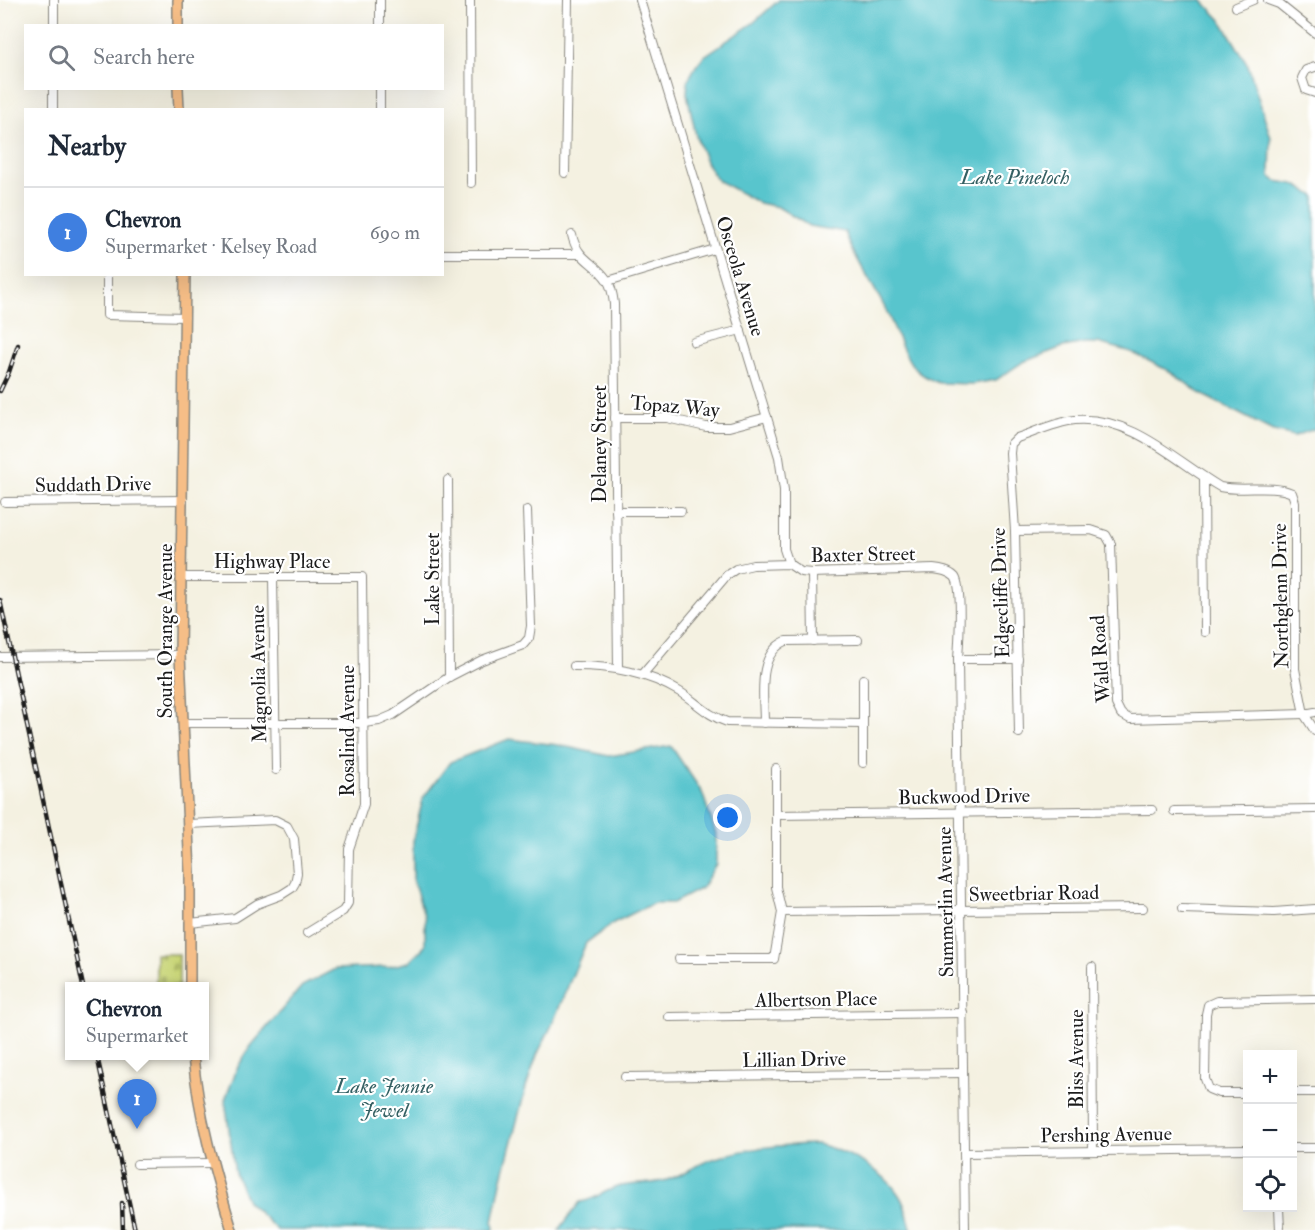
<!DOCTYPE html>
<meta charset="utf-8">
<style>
:root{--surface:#fff;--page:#f2f2f3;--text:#1f2937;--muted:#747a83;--line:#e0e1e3;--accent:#db2777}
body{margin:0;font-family:"IM FELL Double Pica",serif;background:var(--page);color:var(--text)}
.controls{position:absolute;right:18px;bottom:18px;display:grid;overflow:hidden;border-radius:0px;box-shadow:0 6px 24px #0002}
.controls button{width:54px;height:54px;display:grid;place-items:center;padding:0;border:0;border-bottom:2px solid var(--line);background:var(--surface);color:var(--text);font:30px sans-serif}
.you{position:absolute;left:728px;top:818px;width:21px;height:21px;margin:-15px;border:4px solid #fff;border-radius:50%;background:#1a73e8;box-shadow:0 0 0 9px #1a73e833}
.badge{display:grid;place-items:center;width:39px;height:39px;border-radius:50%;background:var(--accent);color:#fff;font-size:20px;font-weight:700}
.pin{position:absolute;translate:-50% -50px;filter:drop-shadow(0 2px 3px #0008)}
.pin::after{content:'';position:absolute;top:32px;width:21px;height:18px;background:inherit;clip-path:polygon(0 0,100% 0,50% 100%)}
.popup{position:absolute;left:65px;top:982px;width:144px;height:78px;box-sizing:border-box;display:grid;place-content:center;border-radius:0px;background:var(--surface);filter:drop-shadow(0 2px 4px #0005);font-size:20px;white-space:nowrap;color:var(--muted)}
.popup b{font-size:22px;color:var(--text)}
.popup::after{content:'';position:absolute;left:50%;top:100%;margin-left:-12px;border:12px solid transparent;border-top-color:var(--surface)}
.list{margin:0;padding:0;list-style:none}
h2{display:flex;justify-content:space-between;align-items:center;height:78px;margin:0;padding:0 24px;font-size:26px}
h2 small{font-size:20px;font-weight:400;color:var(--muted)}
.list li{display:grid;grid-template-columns:39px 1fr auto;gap:18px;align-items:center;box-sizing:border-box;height:90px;padding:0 24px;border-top:2px solid var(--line)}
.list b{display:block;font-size:22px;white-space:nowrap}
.list p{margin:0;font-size:20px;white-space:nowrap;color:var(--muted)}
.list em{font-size:20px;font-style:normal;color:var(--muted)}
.icon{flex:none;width:33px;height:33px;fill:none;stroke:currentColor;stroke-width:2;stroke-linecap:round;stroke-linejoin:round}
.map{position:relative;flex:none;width:1315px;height:1230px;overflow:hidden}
.search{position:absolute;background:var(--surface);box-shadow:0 6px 24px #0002;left:24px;top:24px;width:420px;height:66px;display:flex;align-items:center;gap:15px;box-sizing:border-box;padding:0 21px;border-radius:0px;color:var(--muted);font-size:22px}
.panel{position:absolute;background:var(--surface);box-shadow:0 6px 24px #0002;left:24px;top:108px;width:420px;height:168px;border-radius:0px}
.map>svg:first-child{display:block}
.cemetery{fill:url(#cemetery-stones);stroke:#727848;stroke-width:1.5}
.water{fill:#58c5cd;stroke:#3a7074;stroke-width:1.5}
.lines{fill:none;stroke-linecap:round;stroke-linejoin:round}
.minor-casing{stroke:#88867e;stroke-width:10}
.major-casing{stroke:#88867e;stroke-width:12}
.minor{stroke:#fff;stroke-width:8}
.major{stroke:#f6be87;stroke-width:9}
.rail-casing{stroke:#1c1c1c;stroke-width:4.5}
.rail{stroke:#fff;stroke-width:2;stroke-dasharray:7;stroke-linecap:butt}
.labels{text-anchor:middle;stroke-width:4.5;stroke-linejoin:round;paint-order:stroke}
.street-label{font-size:20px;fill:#1c1c1c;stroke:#fff}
.water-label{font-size:21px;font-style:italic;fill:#346063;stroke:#fff}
</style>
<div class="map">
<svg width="1315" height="1230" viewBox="0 0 1315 1230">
<defs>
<pattern id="cemetery-stones" width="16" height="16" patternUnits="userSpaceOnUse" patternTransform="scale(1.5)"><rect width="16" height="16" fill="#c7d475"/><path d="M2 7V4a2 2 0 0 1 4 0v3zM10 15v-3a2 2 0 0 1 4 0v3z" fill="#aab565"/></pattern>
</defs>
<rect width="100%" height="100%" fill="#fff"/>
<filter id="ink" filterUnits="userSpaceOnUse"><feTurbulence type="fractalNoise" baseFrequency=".0167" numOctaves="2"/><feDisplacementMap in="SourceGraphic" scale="12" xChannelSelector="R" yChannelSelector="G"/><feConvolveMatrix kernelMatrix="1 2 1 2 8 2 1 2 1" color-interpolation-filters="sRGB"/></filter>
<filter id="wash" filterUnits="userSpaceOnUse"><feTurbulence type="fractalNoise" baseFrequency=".008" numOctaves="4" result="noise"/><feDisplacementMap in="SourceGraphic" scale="24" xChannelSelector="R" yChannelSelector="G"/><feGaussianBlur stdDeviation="1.35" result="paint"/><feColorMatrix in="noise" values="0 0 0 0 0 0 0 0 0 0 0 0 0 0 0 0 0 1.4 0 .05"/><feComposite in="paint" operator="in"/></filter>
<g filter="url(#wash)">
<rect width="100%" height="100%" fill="#f4f1e1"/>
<!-- cemetery -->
<rect class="cemetery" x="156" y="954" width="23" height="32"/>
<!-- water -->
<g class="water">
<path d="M779,0H1202L1221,20L1248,65L1271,138L1270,176L1276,181L1294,184L1315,196V429L1295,436L1273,431L1201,394L1171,372L1131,352L1098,343H1085L1063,347L1023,362L996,380L972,384L939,383C930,380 918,373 912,365C900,348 894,325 884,306C871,281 854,258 845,232L809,226L778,207L759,203L717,180L706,162L696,136L687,93L688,80L696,66L703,57L753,23Z"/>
<polygon points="509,739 558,745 609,756 671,746 702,792 716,834 716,864 702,888 673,903 654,903 615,922 586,943 551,1027 537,1055 526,1087 501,1182 493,1222 494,1230 277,1230 247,1201 235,1173 225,1100 237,1068 251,1046 302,986 335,969 388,967 409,962 425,946 425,918 413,881 413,841 423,798 450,762"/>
<path d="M817,1144C846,1151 883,1169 899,1195C906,1205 908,1219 912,1230H559L580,1202C593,1201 604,1191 617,1187C634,1183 651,1185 667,1180C683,1175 697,1164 713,1159C748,1147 781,1145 817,1144Z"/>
</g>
</g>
<g filter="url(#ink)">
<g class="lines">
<!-- minor casing -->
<g class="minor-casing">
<g id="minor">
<polyline points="380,0 380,26"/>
<polyline points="470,0 471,183"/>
<polyline points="640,0 779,457 784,490 784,549 789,564"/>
<polyline points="1268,0 1279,4 1315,33"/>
<polyline points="1236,7 1253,0"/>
<polyline points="54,26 54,0"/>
<polyline points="1315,67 1306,70 1302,78 1306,90 1315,93"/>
<polyline points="380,88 380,110"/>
<polyline points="53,110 53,88"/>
<polyline points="565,173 568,0"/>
<path d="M572,235C578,261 594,261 607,280C612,287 613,296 614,304L618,668"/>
<polyline points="442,254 579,254"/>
<polyline points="107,274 107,315 185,317"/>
<polyline points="608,281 715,249"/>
<polyline points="694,342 741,330"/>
<polyline points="615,418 667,418 706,427 729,427 767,417"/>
<polyline points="1204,477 1205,632"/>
<polyline points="448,480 449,677"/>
<polyline points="5,502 183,500"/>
<polyline points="616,511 681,511"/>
<polyline points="1015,531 1091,530 1106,535 1111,544 1116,704 1121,714 1130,719 1304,714 1315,712"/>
<polyline points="812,573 813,641"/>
<polyline points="182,577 362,577 364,804 349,849 348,903 343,911 307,933"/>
<polyline points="273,578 276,770"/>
<polyline points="0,657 180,655"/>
<polyline points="958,659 1018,659"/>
<path d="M574,666C612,666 647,672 680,692C696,702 708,716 727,722L863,724"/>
<path d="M643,674L727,575L736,569L753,565L789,564L801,572L812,573L933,569C941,570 949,571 955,577C963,588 959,643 958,659L965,1230"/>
<polyline points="863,679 863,763"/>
<polyline points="183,723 364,723 379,721 393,715 449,677 482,660 523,645 529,638 531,626 527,510"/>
<path d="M764,723C764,697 756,654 786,641L858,640"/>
<path d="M1019,733L1015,531L1010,453L1011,444L1017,438C1035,432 1056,422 1075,420C1133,416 1174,460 1220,487C1243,492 1272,484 1292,493L1295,502V669L1304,714L1315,731"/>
<polyline points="1174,811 1315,809"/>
<polyline points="776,815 1152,810"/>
<polyline points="188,824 275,820 287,826 294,839 297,873 295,883 292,888 281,895 257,904 235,918 190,923"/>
<polyline points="1182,909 1274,912 1315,909"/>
<polyline points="782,912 1143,908"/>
<polyline points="679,959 774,959 782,912 776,887 776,769"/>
<polyline points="1092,967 1093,1151"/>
<polyline points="669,1017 963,1013"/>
<polyline points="625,1077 963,1073"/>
<polyline points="1292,1092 1315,1092"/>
<polyline points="1248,1093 1219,1093 1209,1089 1205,1079 1206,1014 1208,1005 1217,1001 1315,999"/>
<polyline points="1292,1148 1315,1148"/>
<polyline points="964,1153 1248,1149"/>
<polyline points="137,1164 212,1163"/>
<polyline points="1279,1208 1280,1230"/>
</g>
</g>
<!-- major casing -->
<g class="major-casing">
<g id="major">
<polyline points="178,26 178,0"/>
<polyline points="178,88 179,110"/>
<polyline points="185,274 180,655 190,873 190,986"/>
<path d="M193,1056C198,1115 215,1173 232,1230"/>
</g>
</g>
<!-- minor -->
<use href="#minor" class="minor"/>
<!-- major -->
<use href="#major" class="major"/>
<!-- rail casing -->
<g class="rail-casing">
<g id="rail">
<polyline points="0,391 9,372 18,345"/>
<polyline points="0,600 83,986"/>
<polyline points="97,1056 135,1230"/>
<polyline points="122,1203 123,1230"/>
</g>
</g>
<!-- rail -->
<use href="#rail" class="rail"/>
</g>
</g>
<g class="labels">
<!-- street labels -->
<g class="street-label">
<text transform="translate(741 276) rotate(73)" y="7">Osceola Avenue</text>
<text transform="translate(675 406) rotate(5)" y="7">Topaz Way</text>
<text transform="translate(599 444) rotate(-90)" y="7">Delaney Street</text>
<text transform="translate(93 484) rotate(-1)" y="7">Suddath Drive</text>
<text transform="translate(863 554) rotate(-1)" y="7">Baxter Street</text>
<text x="272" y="568">Highway Place</text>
<text transform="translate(432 579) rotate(-90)" y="7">Lake Street</text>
<text transform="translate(1000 593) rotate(-92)" y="7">Edgecliffe Drive</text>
<text transform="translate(1280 596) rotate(-91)" y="7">Northglenn Drive</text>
<text transform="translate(165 631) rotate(-90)" y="7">South Orange Avenue</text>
<text transform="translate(1100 659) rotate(-94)" y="7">Wald Road</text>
<text transform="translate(258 674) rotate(-91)" y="7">Magnolia Avenue</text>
<text transform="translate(347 731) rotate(-90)" y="7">Rosalind Avenue</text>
<text transform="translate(964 796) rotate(-1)" y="7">Buckwood Drive</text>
<text transform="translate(1034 893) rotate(-1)" y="7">Sweetbriar Road</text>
<text transform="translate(945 902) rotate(-91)" y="7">Summerlin Avenue</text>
<text transform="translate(816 999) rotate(-1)" y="7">Albertson Place</text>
<text transform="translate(794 1059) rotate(-1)" y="7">Lillian Drive</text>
<text transform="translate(1076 1059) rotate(-90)" y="7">Bliss Avenue</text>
<text transform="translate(1106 1134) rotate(-1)" y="7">Pershing Avenue</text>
</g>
<!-- water labels -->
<g class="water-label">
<text x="1015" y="184">Lake Pineloch</text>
<text x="384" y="1093">Lake Jennie<tspan x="384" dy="24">Jewel</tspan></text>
</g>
</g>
</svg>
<div class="controls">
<button>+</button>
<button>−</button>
<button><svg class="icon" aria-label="locate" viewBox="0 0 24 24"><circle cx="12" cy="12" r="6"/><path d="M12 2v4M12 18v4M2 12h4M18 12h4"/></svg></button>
</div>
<div class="you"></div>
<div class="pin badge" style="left:137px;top:1129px;background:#3f7fe0">1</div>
<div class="popup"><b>Chevron</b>Supermarket</div>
<div class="search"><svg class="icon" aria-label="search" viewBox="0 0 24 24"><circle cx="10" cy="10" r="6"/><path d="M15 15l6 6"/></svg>Search here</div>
<section class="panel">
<h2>Nearby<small></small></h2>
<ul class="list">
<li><span class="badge" style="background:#3f7fe0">1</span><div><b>Chevron</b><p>Supermarket · Kelsey Road</p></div><em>690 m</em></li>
</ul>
</section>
</div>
